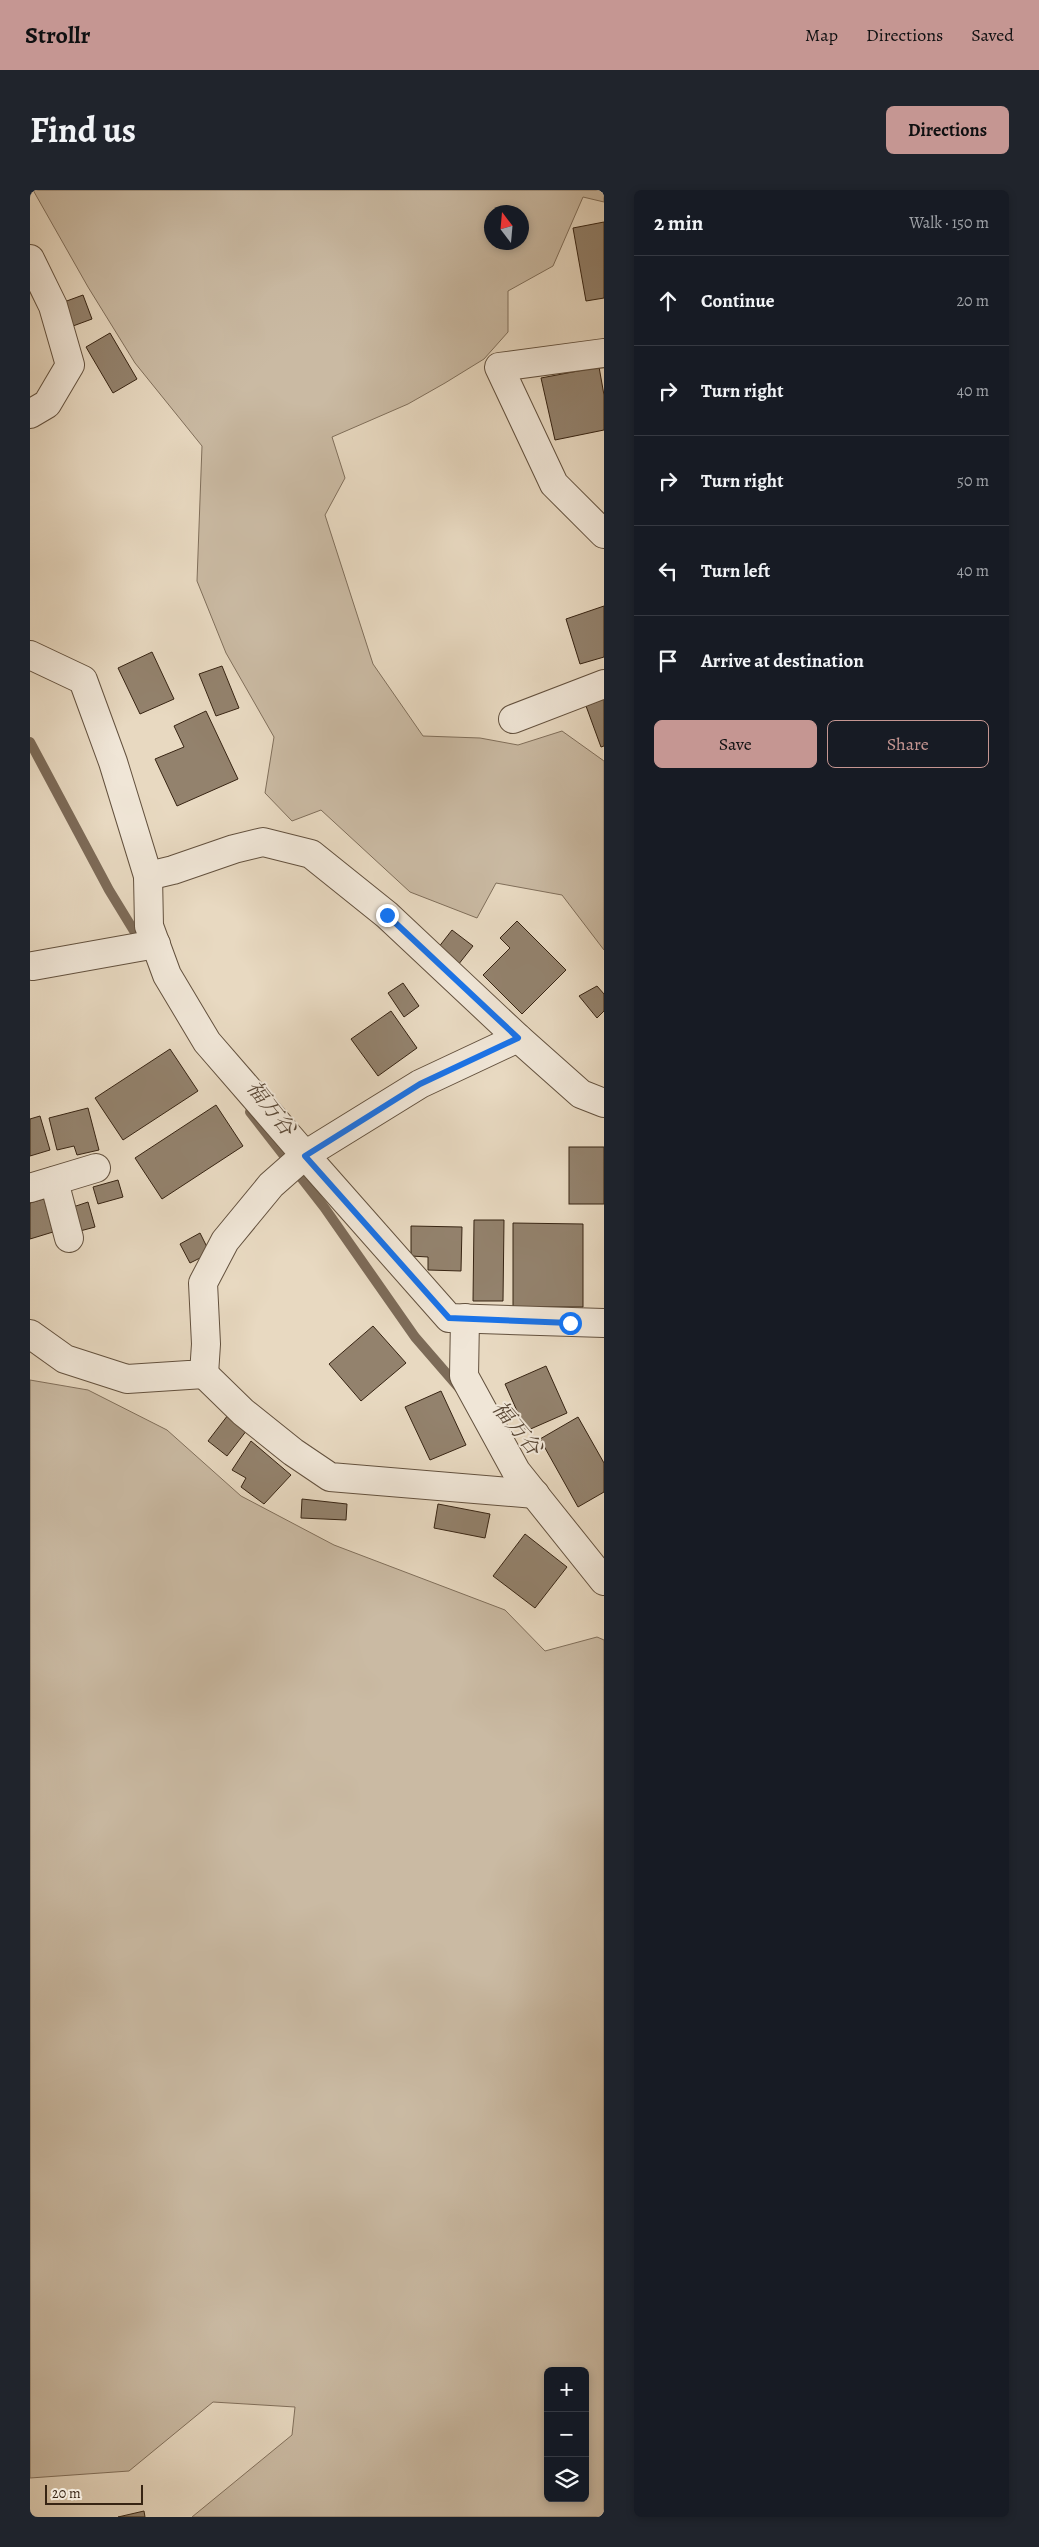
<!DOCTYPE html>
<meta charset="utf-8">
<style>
:root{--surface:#171b24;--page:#20242c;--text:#f1f3f6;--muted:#9ea1a6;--line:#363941;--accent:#c59692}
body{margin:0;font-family:Alegreya,"Noto Serif JP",serif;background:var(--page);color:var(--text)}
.controls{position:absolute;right:15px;bottom:15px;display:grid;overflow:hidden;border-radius:8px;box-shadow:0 2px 8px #0003}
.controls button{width:45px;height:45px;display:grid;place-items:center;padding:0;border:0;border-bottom:1px solid var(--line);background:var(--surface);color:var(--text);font:25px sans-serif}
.compass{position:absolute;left:454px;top:15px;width:45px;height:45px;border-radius:50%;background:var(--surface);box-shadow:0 2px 8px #0003;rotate:344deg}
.scale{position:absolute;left:15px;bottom:12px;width:98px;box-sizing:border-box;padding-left:5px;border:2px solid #372413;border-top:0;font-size:14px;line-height:18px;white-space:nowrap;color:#372413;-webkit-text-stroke:4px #f0e6d7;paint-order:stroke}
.stop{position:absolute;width:15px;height:15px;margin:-11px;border:4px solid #1a73e8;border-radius:50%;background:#fff}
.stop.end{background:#1a73e8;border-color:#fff;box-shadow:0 1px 5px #0008}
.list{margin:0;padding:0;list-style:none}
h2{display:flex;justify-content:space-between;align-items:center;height:65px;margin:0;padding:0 20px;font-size:21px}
h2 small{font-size:16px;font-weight:400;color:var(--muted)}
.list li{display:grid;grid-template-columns:32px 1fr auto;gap:15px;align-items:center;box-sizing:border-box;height:90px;padding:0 20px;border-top:1px solid var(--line)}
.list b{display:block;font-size:19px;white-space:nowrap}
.list em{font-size:16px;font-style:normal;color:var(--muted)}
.actions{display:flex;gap:10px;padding:15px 20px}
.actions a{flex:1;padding:11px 0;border:1px solid var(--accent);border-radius:8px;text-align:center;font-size:18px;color:var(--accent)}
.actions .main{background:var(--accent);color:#111}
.icon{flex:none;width:28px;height:28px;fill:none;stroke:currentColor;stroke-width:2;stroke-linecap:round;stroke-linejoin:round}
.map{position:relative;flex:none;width:574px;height:2327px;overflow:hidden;border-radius:8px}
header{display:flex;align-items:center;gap:30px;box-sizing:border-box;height:70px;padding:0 25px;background:var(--accent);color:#111}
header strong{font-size:24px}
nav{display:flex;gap:28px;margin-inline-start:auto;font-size:18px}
.intro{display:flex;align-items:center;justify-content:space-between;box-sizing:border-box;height:120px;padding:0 30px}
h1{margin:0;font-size:35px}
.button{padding:12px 22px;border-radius:8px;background:var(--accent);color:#111;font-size:18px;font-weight:700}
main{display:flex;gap:30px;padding:0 30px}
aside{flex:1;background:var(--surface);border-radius:8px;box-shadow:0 2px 8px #0003}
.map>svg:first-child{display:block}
.green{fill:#cabaa3;stroke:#806f5b;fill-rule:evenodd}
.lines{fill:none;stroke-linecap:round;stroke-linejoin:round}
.stream{stroke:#7d6b58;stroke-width:10}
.building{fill:#93826d;stroke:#372413}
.street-casing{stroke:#63513e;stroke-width:30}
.street{stroke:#f0e6d7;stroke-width:28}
.route{stroke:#1a73e8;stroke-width:6}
.labels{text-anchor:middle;stroke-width:4;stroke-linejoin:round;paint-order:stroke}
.water-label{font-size:21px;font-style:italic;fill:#5a4836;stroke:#f0e6d7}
</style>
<header>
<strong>Strollr</strong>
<nav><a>Map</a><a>Directions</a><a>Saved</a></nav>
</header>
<div class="intro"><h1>Find us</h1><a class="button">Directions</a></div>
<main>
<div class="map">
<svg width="574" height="2327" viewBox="0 0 574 2327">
<rect width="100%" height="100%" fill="#e8d9c1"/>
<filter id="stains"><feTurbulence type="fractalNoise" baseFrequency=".004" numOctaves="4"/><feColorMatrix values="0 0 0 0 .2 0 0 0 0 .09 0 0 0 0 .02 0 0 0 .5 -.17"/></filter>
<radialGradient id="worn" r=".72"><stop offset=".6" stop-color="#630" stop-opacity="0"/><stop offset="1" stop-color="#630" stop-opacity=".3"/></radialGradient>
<!-- green -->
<g class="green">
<path d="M3,0H574V12L553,7L523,76L478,101V142L454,169L415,193L378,214L302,247L315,288L295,325L343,474L393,546L450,548L488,555L532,541L574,571V760L532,705L466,693L447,728L380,702L291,620L262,631L235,603L244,547L196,463L167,391L172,256L105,173L58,97ZM462,22H492V52H462Z"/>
<path d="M0,1190L58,1200L137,1240L211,1306L304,1355L475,1420L515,1461L567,1447L574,1450V2327H162L262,2245L265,2217L183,2212L99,2281L0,2288ZM518,2181H555V2308H518Z"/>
</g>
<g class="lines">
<!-- stream -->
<g class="stream">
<polyline points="0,552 79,700 112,754"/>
<polyline points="220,922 294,1017 385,1147 430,1199"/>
</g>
</g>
<!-- building -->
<g class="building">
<polygon points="574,32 574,108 556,111 543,38"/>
<polygon points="53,105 62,129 43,136 34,112"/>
<polygon points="80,143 107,189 83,203 56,157"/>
<polygon points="569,177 574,205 574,240 525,250 511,188"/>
<polygon points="574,416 574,467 550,474 536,429"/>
<polygon points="122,462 144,509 110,524 88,478"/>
<polygon points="192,476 209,518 186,526 169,484"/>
<polygon points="574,509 574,556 571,557 556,516"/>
<polygon points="176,521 208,589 147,616 125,569 154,557 144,536"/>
<polygon points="487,731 536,780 492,824 453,785 480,758 470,748"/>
<polygon points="422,740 443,756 428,775 408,758"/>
<polygon points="373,793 389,816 374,827 358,803"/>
<polygon points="567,796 574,804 574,821 567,828 549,806"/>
<polygon points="361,821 387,858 348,886 321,849"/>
<polygon points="140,859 168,901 93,950 65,908"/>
<polygon points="186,915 213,956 132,1009 105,968"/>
<polygon points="58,918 69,960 47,965 44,956 27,960 19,928"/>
<polygon points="10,926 20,960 0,966 0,929"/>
<rect x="539" y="957" width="35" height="57"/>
<polygon points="88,990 93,1007 68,1014 63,997"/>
<polygon points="14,1009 23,1042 0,1049 0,1013"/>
<polygon points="58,1012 65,1037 50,1041 43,1017"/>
<polygon points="444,1030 474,1030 473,1111 443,1111"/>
<polygon points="483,1033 553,1034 553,1117 483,1117"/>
<polygon points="381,1036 432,1037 431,1081 398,1080 398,1067 381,1066"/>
<polygon points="170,1043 180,1063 160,1073 150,1054"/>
<polygon points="343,1136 376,1173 331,1211 299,1174"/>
<polygon points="516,1176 537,1223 496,1241 475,1194"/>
<polygon points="411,1201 436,1255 400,1270 375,1217"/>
<polygon points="198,1225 217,1240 197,1266 178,1251"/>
<polygon points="548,1227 574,1273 574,1302 548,1317 510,1249"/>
<polygon points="221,1251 261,1285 234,1314 211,1297 216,1288 202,1280"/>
<polygon points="272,1309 317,1314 316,1330 271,1328"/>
<polygon points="408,1314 460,1324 455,1348 404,1338"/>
<polygon points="495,1344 537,1377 505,1418 463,1386"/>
<polygon points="114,2321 115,2327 88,2327"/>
</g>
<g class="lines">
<!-- street casing -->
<g class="street-casing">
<g id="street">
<polyline points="0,69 23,116 40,175 17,214 0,224"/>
<polyline points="574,163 469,177 524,294 574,344"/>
<polyline points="0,465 53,490 83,572 118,686 143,680 204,659 233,652 281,664 357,725 488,848 551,904 574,913"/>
<polyline points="483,529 574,494"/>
<polyline points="118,686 119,736 137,785 177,852 275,965 390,894 488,848"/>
<polyline points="3,776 126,754"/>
<polyline points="24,991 39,1048"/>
<polyline points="0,998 66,978"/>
<polyline points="435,1128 434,1186 486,1281 574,1391"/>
<polyline points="0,1144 35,1169 97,1189 174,1184 176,1154 173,1093 195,1051 241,995 275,965 419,1128 574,1133"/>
<polyline points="174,1184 213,1222 263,1262 300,1287 505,1304"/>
</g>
</g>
<!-- street -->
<use href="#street" class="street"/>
</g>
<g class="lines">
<!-- route -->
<polyline class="route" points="357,725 488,848 390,894 275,966 419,1128 540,1133"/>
</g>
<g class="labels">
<!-- water labels -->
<g class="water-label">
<text transform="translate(241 918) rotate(52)" y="7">福万谷</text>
<text transform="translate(487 1238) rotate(50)" y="7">福万谷</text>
</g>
</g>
<rect width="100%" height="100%" filter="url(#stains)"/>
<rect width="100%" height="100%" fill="url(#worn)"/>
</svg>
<div class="controls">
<button>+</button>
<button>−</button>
<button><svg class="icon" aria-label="layers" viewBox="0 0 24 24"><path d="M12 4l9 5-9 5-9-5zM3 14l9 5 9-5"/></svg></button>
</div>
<svg class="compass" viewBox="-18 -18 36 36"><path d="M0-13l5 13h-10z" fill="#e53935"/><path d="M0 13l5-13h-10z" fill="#9ea1a6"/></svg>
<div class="scale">20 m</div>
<div class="stop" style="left:540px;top:1133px"></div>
<div class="stop end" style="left:357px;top:725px"></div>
</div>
<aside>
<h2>2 min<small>Walk · 150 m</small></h2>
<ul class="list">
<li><svg class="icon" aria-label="ahead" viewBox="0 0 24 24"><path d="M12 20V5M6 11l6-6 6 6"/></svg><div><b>Continue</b></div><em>20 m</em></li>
<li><svg class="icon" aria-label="right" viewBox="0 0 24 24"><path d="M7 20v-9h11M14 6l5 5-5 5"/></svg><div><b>Turn right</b></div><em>40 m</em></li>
<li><svg class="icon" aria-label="right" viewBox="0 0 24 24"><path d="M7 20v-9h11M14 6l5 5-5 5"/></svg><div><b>Turn right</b></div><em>50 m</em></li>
<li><svg class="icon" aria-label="left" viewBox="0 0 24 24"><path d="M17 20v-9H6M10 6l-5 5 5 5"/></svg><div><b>Turn left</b></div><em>40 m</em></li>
<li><svg class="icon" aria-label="arrive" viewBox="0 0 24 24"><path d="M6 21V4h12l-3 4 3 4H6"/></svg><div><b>Arrive at destination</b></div></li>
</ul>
<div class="actions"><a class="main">Save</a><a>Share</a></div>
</aside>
</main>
